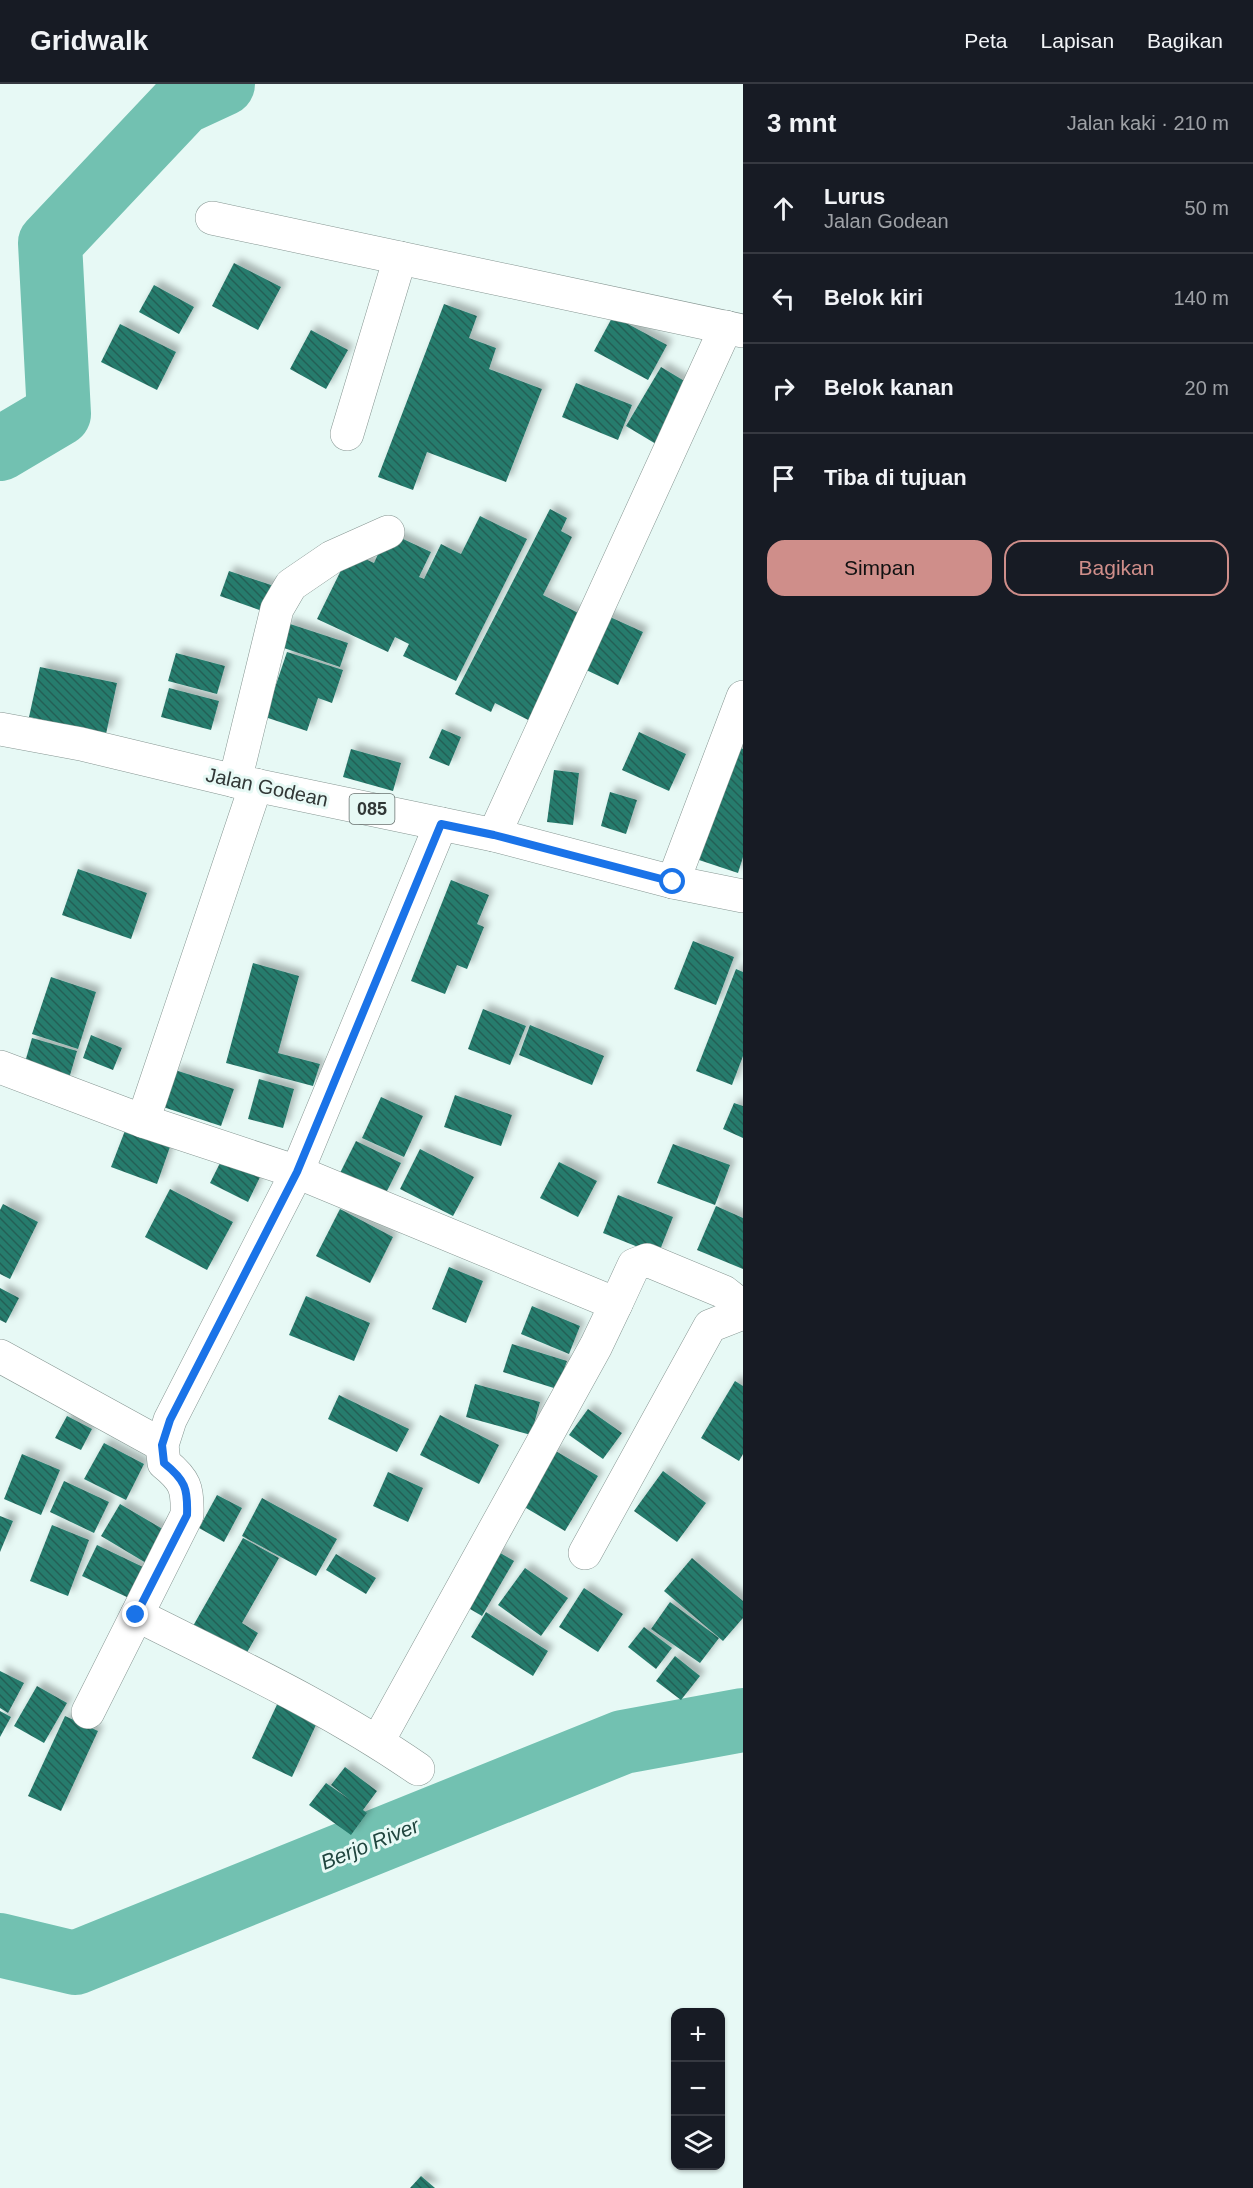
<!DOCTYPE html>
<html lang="id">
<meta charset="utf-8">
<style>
:root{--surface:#171b24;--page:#242831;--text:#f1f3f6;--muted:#9ea1a6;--line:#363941;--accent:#cf8e8a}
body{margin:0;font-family:Arial,sans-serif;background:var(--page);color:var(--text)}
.controls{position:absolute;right:18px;bottom:18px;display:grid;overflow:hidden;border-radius:12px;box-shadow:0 2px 4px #0004}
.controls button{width:54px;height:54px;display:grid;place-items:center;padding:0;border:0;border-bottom:2px solid var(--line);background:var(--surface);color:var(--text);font:30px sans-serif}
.stop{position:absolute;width:18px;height:18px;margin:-14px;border:4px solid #1a73e8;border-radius:50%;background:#fff}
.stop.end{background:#1a73e8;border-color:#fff;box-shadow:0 2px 6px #0008}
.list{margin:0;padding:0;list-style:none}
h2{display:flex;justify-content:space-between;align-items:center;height:78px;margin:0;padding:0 24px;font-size:26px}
h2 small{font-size:20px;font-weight:400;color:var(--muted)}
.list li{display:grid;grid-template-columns:39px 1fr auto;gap:18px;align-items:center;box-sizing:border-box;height:90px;padding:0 24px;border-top:2px solid var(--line)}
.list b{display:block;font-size:22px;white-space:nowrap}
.list p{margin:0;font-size:20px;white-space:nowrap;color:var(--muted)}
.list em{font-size:20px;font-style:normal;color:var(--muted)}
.actions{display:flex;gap:12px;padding:18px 24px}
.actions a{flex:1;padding:14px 0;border:2px solid var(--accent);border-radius:18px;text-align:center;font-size:21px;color:var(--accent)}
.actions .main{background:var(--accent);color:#111}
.icon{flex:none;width:33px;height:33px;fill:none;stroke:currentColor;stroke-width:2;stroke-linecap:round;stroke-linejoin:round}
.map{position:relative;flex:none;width:743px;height:2104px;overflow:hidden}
header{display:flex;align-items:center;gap:36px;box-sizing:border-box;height:84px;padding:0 30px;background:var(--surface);border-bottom:2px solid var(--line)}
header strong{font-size:28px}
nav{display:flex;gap:33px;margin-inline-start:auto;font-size:21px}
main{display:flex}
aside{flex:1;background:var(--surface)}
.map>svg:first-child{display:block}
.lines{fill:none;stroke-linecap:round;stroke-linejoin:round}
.river{stroke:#72c1b1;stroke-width:64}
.building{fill:url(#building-back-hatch);filter:url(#shadow)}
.minor-casing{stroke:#869692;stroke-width:34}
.major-casing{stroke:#869692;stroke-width:34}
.minor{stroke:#fff;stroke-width:33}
.major{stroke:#fff;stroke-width:33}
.route{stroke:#1a73e8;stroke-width:8}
.labels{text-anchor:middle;stroke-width:6;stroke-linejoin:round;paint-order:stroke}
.shield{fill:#e7f9f5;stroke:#68716f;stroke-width:1.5}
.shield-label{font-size:18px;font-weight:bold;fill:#313736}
.street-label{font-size:20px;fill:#313736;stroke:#e7f9f5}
.water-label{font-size:21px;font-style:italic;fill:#20453e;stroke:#e7f9f5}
</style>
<header>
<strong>Gridwalk</strong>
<nav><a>Peta</a><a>Lapisan</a><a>Bagikan</a></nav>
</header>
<main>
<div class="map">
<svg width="743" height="2104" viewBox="0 0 743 2104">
<defs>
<pattern id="building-back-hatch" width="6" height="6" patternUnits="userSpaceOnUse" patternTransform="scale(1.5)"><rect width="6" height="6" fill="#287b6d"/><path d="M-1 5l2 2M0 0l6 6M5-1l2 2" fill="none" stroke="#226056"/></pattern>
<filter id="shadow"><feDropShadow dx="5.5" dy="-5.5" stdDeviation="3" flood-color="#0004"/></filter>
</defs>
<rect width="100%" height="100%" fill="#e7f9f5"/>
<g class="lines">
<!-- river -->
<g class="river">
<polyline points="0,365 59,330 50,159 182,19 223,0"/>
<polyline points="0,1861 75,1879 623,1658 743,1636"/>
</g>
</g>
<!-- building -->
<g class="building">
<polygon points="234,179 281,203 258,246 212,222"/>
<polygon points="154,201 194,223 179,250 139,228"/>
<polygon points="444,220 477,232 469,254 496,264 489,285 542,305 506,398 427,368 413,406 378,393"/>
<polygon points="613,232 667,261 648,296 594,267"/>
<polygon points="120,240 176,268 157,306 101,278"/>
<polygon points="311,246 348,266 326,305 290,285"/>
<polygon points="661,283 696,304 661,363 626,342"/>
<polygon points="576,299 632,321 618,356 562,333"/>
<polygon points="550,425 567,434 561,447 572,453 543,511 588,534 534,639 495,619 491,628 455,610"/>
<polygon points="480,432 527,455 456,597 403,572 409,560 395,553 388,568 317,535 350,468 374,479 388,448 431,468 419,493 424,495 441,460 461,470"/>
<polygon points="229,487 277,503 268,529 220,512"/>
<polygon points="599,528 643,548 618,601 582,584"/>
<polygon points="287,539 348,559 340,583 278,562"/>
<polygon points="287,568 343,586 332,619 318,614 307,647 265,633"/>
<polygon points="176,569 225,582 217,610 168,597"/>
<polygon points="40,583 117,599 106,650 29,633"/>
<polygon points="169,604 219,617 211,646 161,633"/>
<polygon points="442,645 461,653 449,682 429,674"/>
<polygon points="639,648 686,670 669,707 622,686"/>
<polygon points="727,660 743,665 743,773 738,789 690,773"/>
<polygon points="351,665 401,679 393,707 343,693"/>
<polygon points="554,686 579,689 573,741 547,738"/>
<polygon points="610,708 637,716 626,750 601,742"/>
<polygon points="78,785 147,809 131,855 62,831"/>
<polygon points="451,796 489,811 477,840 484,843 467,885 457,881 445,910 411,897"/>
<polygon points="693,857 734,873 716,921 674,905"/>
<polygon points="253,879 299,892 278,969 320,980 313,1002 226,979"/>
<polygon points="736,885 743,888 743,972 732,1001 696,987"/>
<polygon points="51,893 96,908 78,965 32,950"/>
<polygon points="483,925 526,942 510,981 468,965"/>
<polygon points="530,941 604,972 592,1001 519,971"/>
<polygon points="91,951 122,964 113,986 83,974"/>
<polygon points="32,954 77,967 68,998 23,985"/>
<polygon points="175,986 234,1005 221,1042 163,1023"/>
<polygon points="259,995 294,1005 283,1044 248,1035"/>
<polygon points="455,1011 512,1031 501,1062 444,1043"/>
<polygon points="381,1013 423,1032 404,1073 362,1054"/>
<polygon points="734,1019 743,1022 743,1054 723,1045"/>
<polygon points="126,1044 171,1060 157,1100 111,1083"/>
<polygon points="356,1057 401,1079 385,1111 340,1089"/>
<polygon points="673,1060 730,1081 715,1121 657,1099"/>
<polygon points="420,1065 474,1093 453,1132 400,1105"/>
<polygon points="222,1075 260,1093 248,1118 210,1099"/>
<polygon points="559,1078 597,1097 578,1133 540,1114"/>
<polygon points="170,1105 233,1138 207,1186 145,1153"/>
<polygon points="618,1111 673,1133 658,1171 603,1149"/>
<polygon points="3,1120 38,1138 10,1195 0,1190 0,1126"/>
<polygon points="716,1122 743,1134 743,1185 697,1166"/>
<polygon points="340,1125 393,1153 370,1199 316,1172"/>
<polygon points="449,1183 483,1197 466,1239 432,1225"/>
<polygon points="0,1204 19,1214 6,1239 0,1236"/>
<polygon points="306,1212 370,1239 354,1277 289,1251"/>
<polygon points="532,1222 580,1242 569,1270 521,1250"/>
<polygon points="512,1260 567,1277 557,1305 503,1288"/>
<polygon points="735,1297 743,1302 743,1370 739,1377 701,1354"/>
<polygon points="475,1300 540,1318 531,1351 466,1333"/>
<polygon points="339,1311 409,1345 397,1368 328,1335"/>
<polygon points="588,1325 622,1349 603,1375 569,1351"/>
<polygon points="440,1331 499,1361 479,1400 420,1371"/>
<polygon points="67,1332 92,1345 81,1366 55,1354"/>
<polygon points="104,1359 144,1380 126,1416 84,1395"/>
<polygon points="554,1366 598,1392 565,1447 521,1421"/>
<polygon points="22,1370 60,1386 41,1431 4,1415"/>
<polygon points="663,1387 706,1419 677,1458 634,1427"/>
<polygon points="388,1388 423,1404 408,1438 373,1422"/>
<polygon points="64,1397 109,1418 94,1449 50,1428"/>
<polygon points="217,1411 242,1424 224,1458 199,1444"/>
<polygon points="262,1414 337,1455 316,1492 242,1452"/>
<polygon points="120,1420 166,1447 146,1479 101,1452"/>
<polygon points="0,1432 13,1437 0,1468"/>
<polygon points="52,1441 89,1456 68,1512 30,1497"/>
<polygon points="243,1454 279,1474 242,1539 258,1549 245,1572 193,1542"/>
<polygon points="97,1461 145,1484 131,1515 82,1492"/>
<polygon points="490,1463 514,1477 482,1532 458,1518"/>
<polygon points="336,1470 376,1494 366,1510 326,1486"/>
<polygon points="692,1474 743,1517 743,1534 723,1557 664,1507"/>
<polygon points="525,1484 568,1514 541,1552 498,1521"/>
<polygon points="584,1504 623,1530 598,1568 559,1543"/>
<polygon points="670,1518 719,1554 700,1579 651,1545"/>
<polygon points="486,1528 548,1567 533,1592 471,1553"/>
<polygon points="644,1543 672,1564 656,1585 628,1563"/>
<polygon points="675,1572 700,1592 681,1616 656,1597"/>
<polygon points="0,1587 24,1599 8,1629 0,1624"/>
<polygon points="37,1602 67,1619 44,1659 14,1642"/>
<polygon points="281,1612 321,1630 292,1693 252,1674"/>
<polygon points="0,1627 11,1633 0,1653"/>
<polygon points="65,1632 98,1647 61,1727 28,1712"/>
<polygon points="345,1683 377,1707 363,1726 367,1729 351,1751 309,1721 326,1699 349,1715 331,1701"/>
<polygon points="421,2092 435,2104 410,2104"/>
</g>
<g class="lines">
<!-- minor casing -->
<g class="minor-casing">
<g id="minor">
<polyline points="212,134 743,247"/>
<polyline points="347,350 400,174"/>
<polyline points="235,697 277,525 291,501 332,473 388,448"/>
<polyline points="494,751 726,243"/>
<polyline points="673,798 743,613"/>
<polyline points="0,983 143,1037 297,1088 616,1220 634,1181 647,1176 724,1208 743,1223"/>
<polyline points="143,1037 256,701"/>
<polyline points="0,1272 162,1361"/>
<polyline points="585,1469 710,1242 743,1229"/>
<path d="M137,1531C232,1579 330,1624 418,1685"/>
<path d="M88,1628L187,1431C188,1404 185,1396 164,1379L162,1361L170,1336L297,1088L441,740"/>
<polyline points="378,1657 596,1262 616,1220"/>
</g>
</g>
<!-- major casing -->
<g class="major-casing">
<polyline id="major" points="0,645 81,660 235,697 494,751 673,798 743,812"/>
</g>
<!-- minor -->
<use href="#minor" class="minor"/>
<!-- major -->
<use href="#major" class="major"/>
</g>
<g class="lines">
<!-- route -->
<path class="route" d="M136,1531L187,1431C188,1404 185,1396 164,1379L162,1361L170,1336L297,1088L441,740L494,751L673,798"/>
</g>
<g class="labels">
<!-- shield labels -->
<rect class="shield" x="349.5" y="710" width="45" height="30" rx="4.5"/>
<g class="shield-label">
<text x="372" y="731">085</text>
</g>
<!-- street labels -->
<g class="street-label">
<text transform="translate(267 703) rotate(12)" y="7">Jalan Godean</text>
</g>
<!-- water labels -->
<g class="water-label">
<text transform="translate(370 1760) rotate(-22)" y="7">Berjo River</text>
</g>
</g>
</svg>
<div class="controls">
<button>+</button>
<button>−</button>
<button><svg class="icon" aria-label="layers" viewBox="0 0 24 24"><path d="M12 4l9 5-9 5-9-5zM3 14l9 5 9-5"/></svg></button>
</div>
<div class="stop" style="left:673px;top:798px"></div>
<div class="stop end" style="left:136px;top:1531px"></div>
</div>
<aside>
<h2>3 mnt<small>Jalan kaki · 210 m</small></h2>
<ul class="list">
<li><svg class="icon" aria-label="ahead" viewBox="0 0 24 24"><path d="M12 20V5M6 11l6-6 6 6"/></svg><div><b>Lurus</b><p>Jalan Godean</p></div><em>50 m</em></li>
<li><svg class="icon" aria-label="left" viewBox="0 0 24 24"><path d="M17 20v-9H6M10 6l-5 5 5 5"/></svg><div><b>Belok kiri</b></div><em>140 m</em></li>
<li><svg class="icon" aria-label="right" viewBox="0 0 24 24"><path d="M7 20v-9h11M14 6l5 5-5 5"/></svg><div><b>Belok kanan</b></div><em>20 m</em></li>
<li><svg class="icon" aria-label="arrive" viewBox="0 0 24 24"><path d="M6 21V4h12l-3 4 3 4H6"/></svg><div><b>Tiba di tujuan</b></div></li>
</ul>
<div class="actions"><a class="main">Simpan</a><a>Bagikan</a></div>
</aside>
</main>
